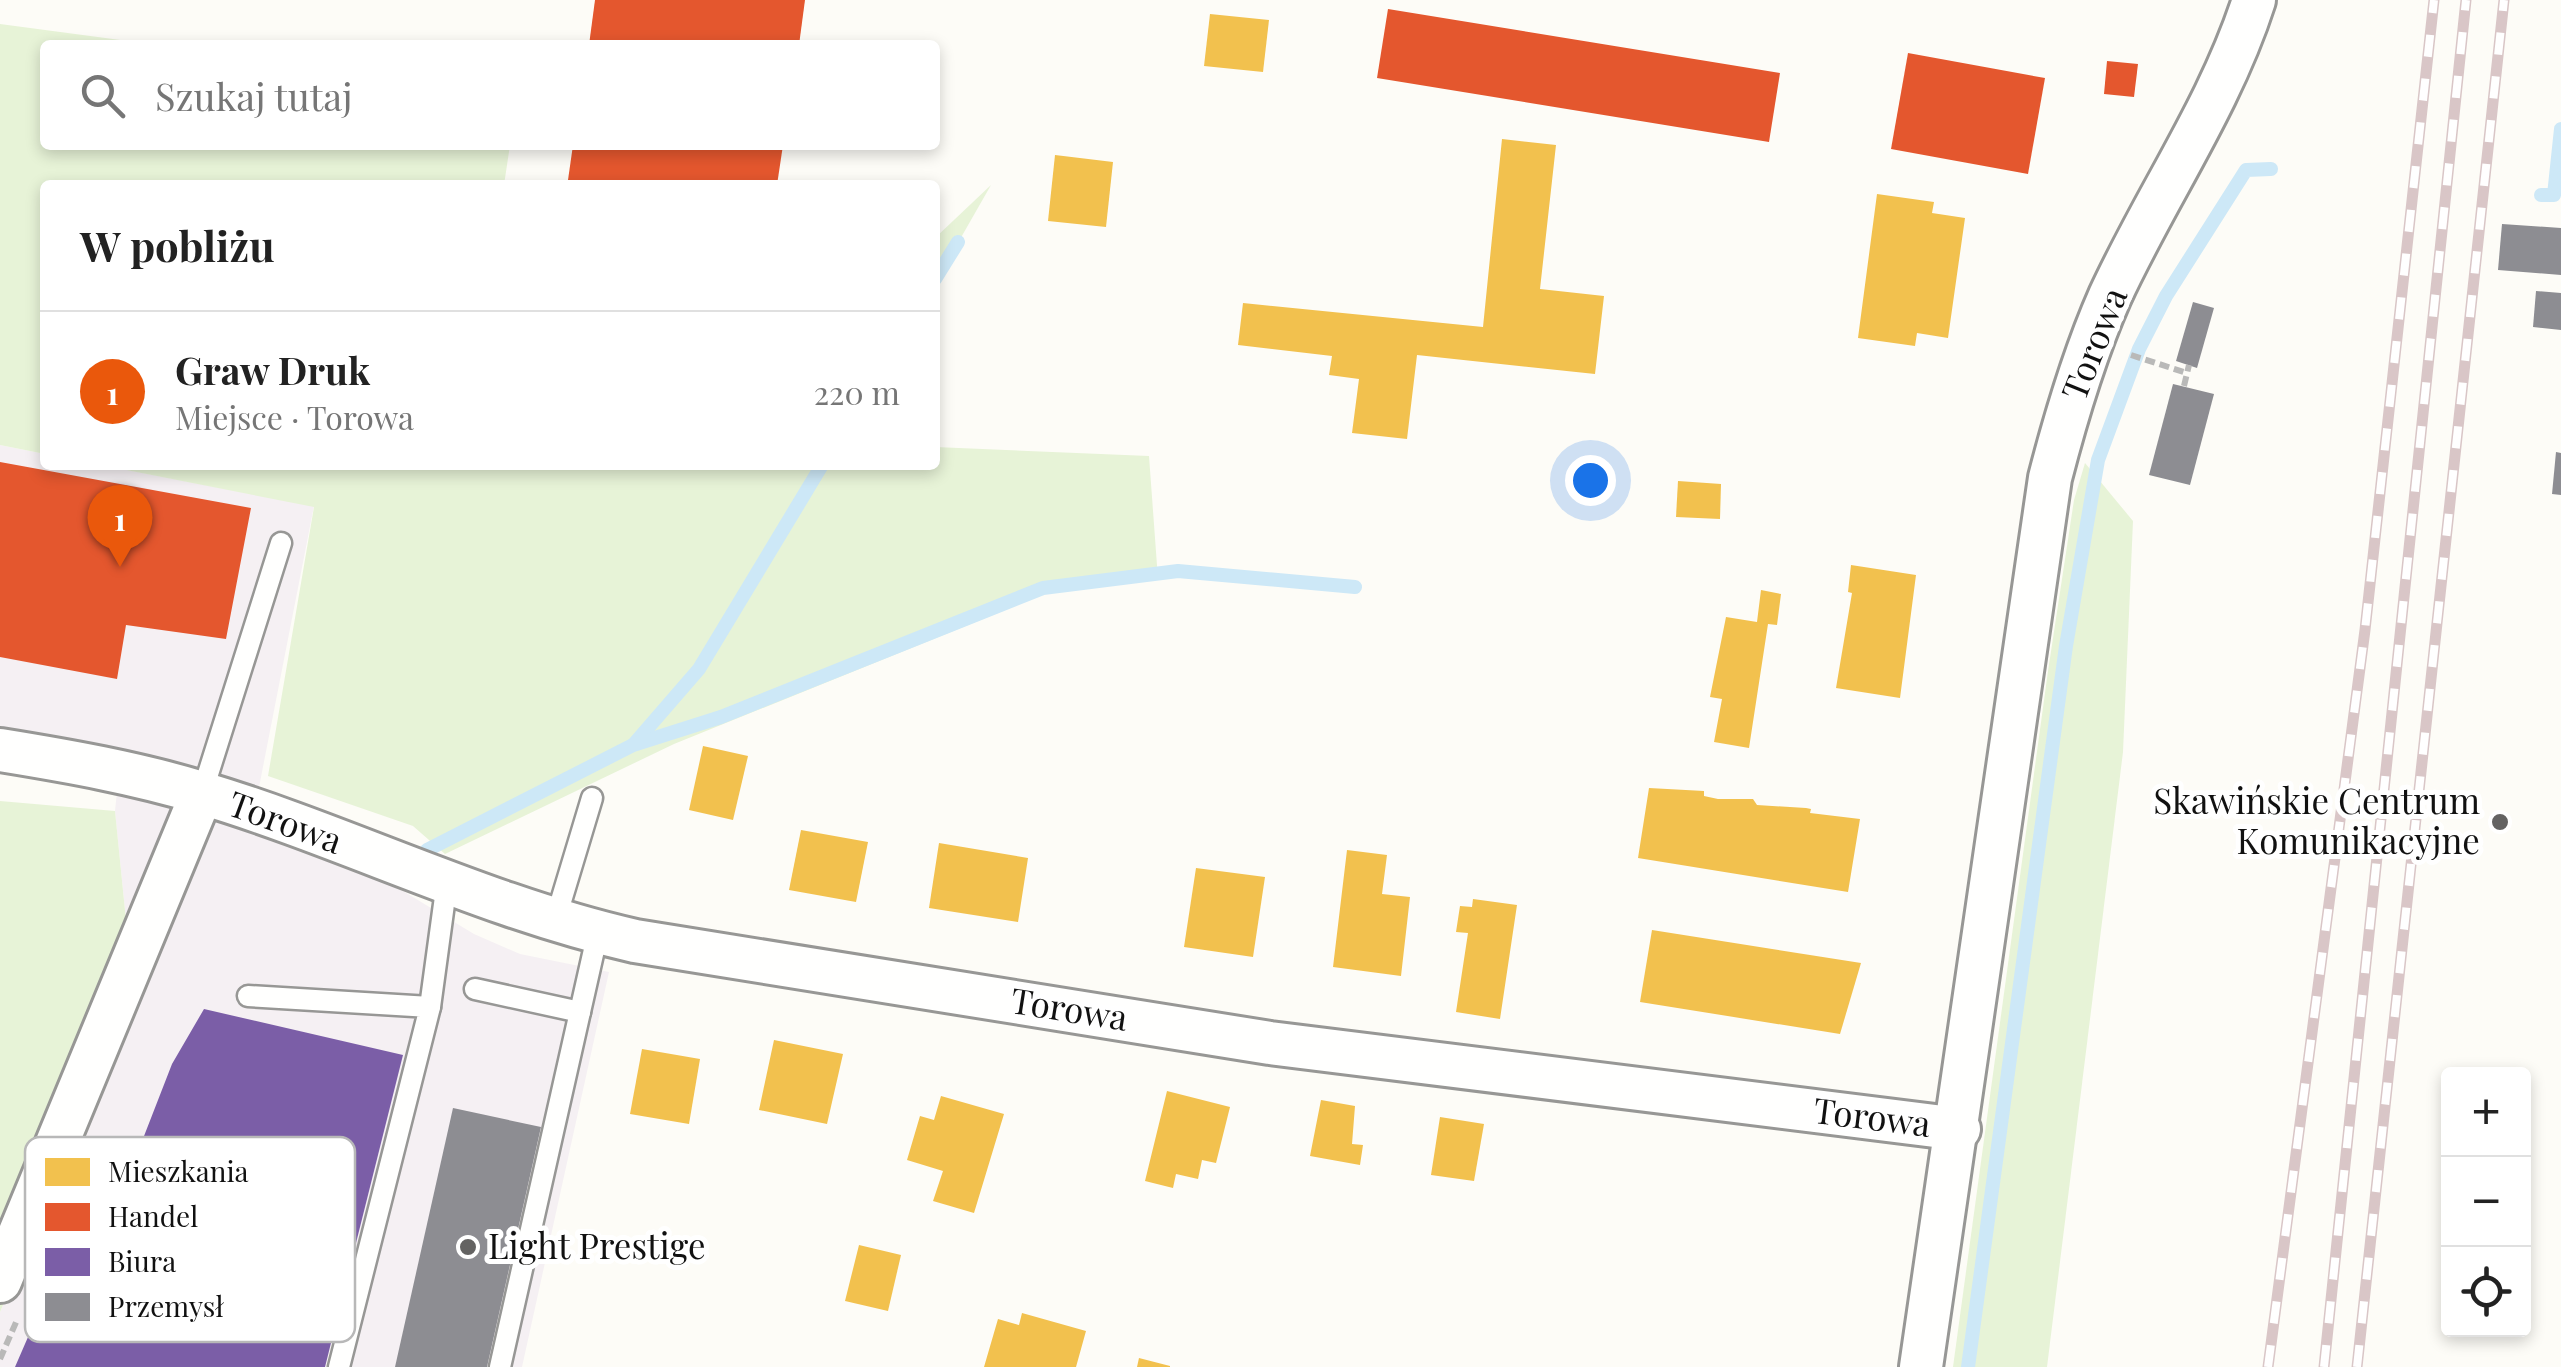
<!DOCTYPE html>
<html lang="pl">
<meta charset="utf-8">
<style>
:root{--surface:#fff;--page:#f6f6f6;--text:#222;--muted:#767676;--line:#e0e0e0;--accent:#ea580c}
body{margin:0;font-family:"Playfair Display",serif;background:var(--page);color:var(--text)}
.controls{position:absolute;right:30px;bottom:30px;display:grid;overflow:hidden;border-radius:10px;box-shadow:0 5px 15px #0003}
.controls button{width:90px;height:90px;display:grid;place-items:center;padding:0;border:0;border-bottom:2px solid var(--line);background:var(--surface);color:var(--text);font:50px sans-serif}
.you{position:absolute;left:1590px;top:480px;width:35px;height:35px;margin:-25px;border:8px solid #fff;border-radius:50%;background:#1a73e8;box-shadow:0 0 0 15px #1a73e833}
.badge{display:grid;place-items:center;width:65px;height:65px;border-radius:50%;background:var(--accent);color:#fff;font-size:32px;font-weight:700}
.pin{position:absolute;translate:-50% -82px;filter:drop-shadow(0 2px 5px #0008)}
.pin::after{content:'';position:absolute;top:52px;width:35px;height:30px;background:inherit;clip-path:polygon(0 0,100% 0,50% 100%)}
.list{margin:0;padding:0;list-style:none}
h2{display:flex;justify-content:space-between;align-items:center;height:130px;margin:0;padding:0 40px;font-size:42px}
h2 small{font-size:32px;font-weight:400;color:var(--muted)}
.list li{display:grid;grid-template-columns:65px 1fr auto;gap:30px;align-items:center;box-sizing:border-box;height:160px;padding:0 40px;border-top:2px solid var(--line)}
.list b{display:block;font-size:38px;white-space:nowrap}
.list p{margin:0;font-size:32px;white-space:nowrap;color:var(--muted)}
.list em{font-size:32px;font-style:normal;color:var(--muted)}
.icon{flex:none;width:55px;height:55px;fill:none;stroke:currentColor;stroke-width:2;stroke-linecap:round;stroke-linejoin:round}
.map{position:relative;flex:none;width:2561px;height:1367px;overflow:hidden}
.search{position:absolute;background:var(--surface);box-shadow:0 5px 15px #0003;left:40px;top:40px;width:900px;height:110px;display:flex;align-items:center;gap:25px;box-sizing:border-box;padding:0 35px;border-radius:10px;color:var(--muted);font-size:38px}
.panel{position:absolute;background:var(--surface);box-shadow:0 5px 15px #0003;left:40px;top:180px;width:900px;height:290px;border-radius:10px}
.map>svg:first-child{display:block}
.industrial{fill:#f5f0f3}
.green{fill:#e7f3d7}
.homes{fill:#f2c14e}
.shops{fill:#e4572e}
.offices{fill:#7b5ea7}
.industry{fill:#8d8d92}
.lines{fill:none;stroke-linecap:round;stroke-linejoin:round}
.stream{stroke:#cde8f7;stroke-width:14}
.lane-casing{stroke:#979795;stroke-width:25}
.street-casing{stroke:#979795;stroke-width:48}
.path{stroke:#b9b9b8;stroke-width:6;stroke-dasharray:10 5;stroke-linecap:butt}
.lane{stroke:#fffffe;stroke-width:20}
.street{stroke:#fffffe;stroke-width:42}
.rail-casing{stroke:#d9c6c7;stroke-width:11}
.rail{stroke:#fff;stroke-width:8;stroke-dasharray:22;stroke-linecap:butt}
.poi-dot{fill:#646362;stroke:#fff;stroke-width:4}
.labels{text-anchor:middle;stroke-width:10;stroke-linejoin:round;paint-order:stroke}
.street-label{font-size:35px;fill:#111;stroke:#fff}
.poi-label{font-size:35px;fill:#111;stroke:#fff;text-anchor:end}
.key{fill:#fff;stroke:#b8b8b8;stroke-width:2.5}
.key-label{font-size:28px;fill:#111}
</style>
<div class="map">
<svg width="2561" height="1367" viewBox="0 0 2561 1367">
<rect width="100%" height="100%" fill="#fdfcf7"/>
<!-- industrial -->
<polygon class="industrial" points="0,445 45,454 45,465 101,465 314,506 253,818 353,840 398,888 474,934 520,954 609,972 522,1367 0,1367 0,1312 134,1000 115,811 120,762 0,737"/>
<!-- green -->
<g class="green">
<polygon points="0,24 158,45 45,45 45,145 510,145 504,185 45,185 45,454 0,445"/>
<polygon points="991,185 935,283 935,238"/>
<polygon points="935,447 1149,456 1158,579 1047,593 674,744 445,854 413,826 268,776 314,507 101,465 935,465"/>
<polygon points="2085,463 2133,521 2123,752 2047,1367 1953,1367 2048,671 2074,500"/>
<polygon points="0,801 115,811 134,1000 0,1312"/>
</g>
<!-- homes -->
<g class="homes">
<polygon points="1210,14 1269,20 1263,72 1204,66"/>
<polygon points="1502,139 1556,145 1540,289 1604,296 1595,374 1417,355 1407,439 1352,433 1359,379 1329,375 1332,356 1238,345 1243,303 1483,327"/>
<polygon points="1055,155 1113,162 1106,227 1048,221"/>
<polygon points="1877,194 1934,202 1932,213 1965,218 1948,338 1917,333 1915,346 1858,338"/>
<polygon points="1678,481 1721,484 1720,519 1676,517"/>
<polygon points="1851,565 1916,575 1900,698 1836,688 1852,593 1848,592"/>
<polygon points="1761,590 1781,594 1777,625 1768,624 1749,748 1714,742 1722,699 1710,697 1726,617 1757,622"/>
<polygon points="703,746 748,756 733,820 689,810"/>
<polygon points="1649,788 1704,791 1704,796 1718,799 1753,799 1757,805 1806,808 1811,809 1810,813 1860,819 1848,892 1638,858"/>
<polygon points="801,830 868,842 856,902 789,890"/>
<polygon points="939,843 1028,858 1018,922 929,908"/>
<polygon points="1347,850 1387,855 1382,894 1410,897 1401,976 1333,967"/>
<polygon points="1196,868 1265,877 1253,957 1184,947"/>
<polygon points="1473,899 1517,905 1500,1019 1456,1012 1468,933 1456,932 1460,906 1472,907"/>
<polygon points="1652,930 1861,963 1840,1034 1640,1002"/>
<polygon points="774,1040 843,1054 827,1124 759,1110"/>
<polygon points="642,1049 700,1059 689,1124 630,1114"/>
<polygon points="1167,1091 1230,1107 1216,1163 1202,1160 1198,1179 1176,1174 1173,1188 1145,1181"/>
<polygon points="941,1096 1004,1114 974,1213 933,1201 943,1171 907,1160 920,1116 934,1120"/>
<polygon points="1321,1100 1355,1106 1352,1144 1363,1145 1360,1165 1310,1156"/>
<polygon points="1440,1117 1484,1124 1474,1181 1431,1175"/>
<polygon points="859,1245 901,1255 888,1311 845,1301"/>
<polygon points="1022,1313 1086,1331 1076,1367 984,1367 998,1319 1019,1325"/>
<polygon points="1139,1358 1170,1366 1170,1367 1137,1367"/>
</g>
<!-- shops -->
<g class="shops">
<polygon points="595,0 805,0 799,45 589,45"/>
<polygon points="1388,9 1780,73 1769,142 1377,78"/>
<polygon points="1908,53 2045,78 2028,174 1891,149"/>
<polygon points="2107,61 2138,64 2134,97 2104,94"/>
<polygon points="573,145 783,145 777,185 603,185 568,180"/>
<polygon points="0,462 251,508 226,639 126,625 117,679 0,657"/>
</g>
<!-- offices -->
<polygon class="offices" points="204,1009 403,1055 325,1367 15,1367 84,1208 111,1221 172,1064"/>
<!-- industry -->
<g class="industry">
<polygon points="2502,224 2561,228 2561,275 2498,270"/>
<polygon points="2536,291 2561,293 2561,330 2533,327"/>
<polygon points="2193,302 2214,308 2197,368 2176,361"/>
<polygon points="2173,384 2214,394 2190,485 2149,475"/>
<polygon points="2556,452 2561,453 2561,495 2552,494"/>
<polygon points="453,1108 541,1127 487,1367 395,1367"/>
</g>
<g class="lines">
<!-- stream -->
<g class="stream">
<polyline points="2541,195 2554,195 2561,129"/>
<polyline points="935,279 958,242"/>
<polyline points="634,744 699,669 822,465"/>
<polyline points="427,850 633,745 721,717 1043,588 1178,571 1355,587"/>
<polyline points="1968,1367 2066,646 2098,460 2139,349 2166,296 2246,170 2271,169"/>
</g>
<!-- lane casing -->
<g class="lane-casing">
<g id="lane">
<polyline points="202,793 281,543"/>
<polyline points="555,921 592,798"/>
<polyline points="475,989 580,1012"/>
<polyline points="248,996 430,1007 339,1367"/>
<polyline points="430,1007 447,882"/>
<polyline points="500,1367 598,932"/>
</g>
</g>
<!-- street casing -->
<g class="street-casing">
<g id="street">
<path d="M0,750C68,761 136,773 202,793C348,837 485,907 635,941L1270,1043L1959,1129"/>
<polyline points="0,1281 202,793"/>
<path d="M1921,1367L2050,478C2066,416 2084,355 2110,296C2156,196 2220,106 2254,0"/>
</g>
</g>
<!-- path -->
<g class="path">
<polyline points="2131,355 2187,373"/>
<polyline points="2184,386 2189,365"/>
<polyline points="0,1359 17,1320"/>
</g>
<!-- lane -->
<use href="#lane" class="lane"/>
<!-- street -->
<use href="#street" class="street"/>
<!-- rail casing -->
<g class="rail-casing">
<g id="rail">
<polyline points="2268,1367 2365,630 2434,0"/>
<polyline points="2324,1367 2466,0"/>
<polyline points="2357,1367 2504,0"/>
</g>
</g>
<!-- rail -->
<use href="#rail" class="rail"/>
</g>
<!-- markers -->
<g class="poi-dot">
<circle cx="2500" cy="822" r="10"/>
<circle cx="468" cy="1247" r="10"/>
</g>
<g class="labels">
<!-- street labels -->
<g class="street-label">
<text transform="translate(2095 344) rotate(-68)" y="12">Torowa</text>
<text transform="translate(285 823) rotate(20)" y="12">Torowa</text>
<text transform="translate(1069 1010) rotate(9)" y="12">Torowa</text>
<text transform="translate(1872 1118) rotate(7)" y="12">Torowa</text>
</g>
<!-- poi labels -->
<g class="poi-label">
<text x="2480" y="814">Skawińskie Centrum<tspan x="2480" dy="40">Komunikacyjne</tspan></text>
<text x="488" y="1259" text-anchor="start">Light Prestige</text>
</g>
</g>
<!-- legend -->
<rect x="25" y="1137" width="330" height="205" rx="15" class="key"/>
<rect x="45" y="1158" width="45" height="28" fill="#f2c14e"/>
<rect x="45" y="1203" width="45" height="28" fill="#e4572e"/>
<rect x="45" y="1248" width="45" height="28" fill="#7b5ea7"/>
<rect x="45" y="1293" width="45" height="28" fill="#8d8d92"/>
<g class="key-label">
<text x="108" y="1182">Mieszkania</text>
<text x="108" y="1227">Handel</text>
<text x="108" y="1272">Biura</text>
<text x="108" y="1317">Przemysł</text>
</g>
</svg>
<div class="controls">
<button>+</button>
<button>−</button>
<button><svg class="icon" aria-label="locate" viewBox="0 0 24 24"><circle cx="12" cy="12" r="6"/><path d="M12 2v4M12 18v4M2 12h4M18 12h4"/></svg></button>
</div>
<div class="you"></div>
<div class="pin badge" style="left:120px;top:567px">1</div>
<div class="search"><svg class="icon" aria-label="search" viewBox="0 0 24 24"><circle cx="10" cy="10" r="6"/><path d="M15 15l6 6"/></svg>Szukaj tutaj</div>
<section class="panel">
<h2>W pobliżu<small></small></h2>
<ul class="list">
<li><span class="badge">1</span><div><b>Graw Druk</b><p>Miejsce · Torowa</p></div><em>220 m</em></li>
</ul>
</section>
</div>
